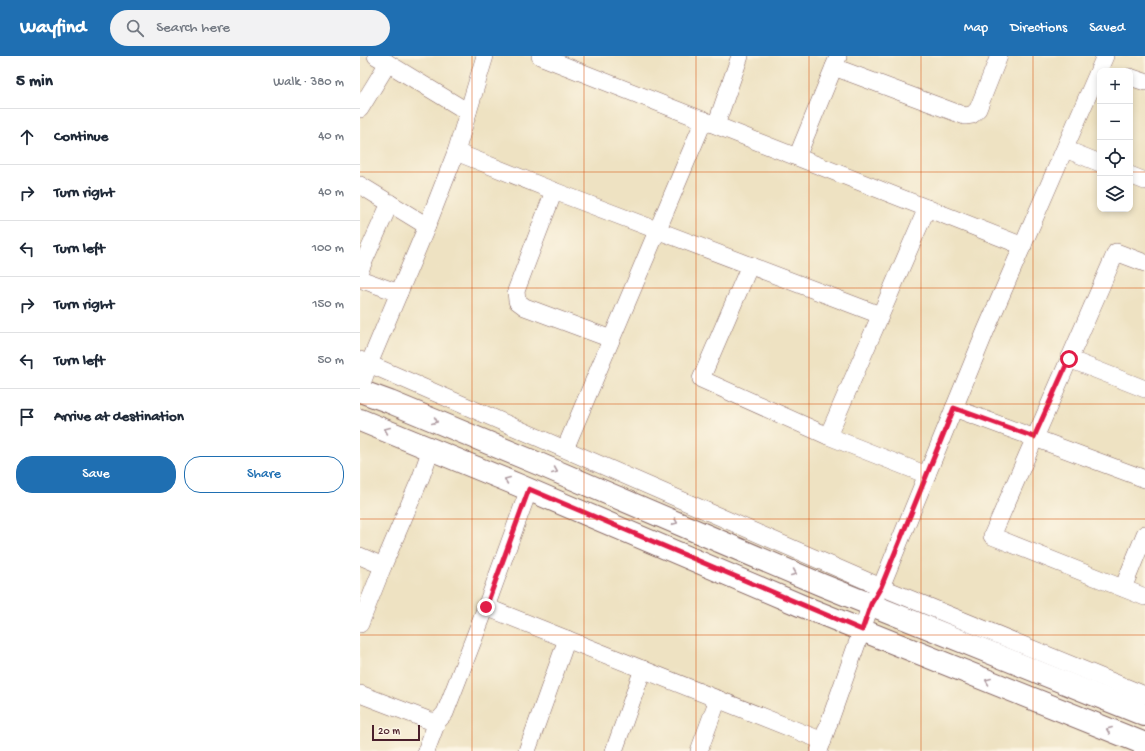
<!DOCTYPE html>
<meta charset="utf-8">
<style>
:root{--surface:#fff;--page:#f2f2f3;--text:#1f2937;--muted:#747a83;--line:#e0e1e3;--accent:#1f6fb2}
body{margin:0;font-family:"Gochi Hand",sans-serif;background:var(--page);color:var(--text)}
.controls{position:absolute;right:12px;top:12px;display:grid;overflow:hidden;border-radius:8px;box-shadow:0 2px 6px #0003}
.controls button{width:36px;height:36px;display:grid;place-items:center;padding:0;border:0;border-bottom:1px solid var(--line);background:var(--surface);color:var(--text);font:20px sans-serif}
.scale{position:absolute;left:12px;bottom:10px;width:48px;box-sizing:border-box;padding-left:4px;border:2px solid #4a1f2b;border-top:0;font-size:11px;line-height:14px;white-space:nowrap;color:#4a1f2b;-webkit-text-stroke:3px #fcf5e5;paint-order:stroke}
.stop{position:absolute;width:12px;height:12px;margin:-9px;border:3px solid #e11d48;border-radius:50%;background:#fff}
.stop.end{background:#e11d48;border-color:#fff;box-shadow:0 1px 4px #0008}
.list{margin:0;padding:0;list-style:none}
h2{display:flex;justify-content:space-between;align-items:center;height:52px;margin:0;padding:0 16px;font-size:17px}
h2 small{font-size:13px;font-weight:400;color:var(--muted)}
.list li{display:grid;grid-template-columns:26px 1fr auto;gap:12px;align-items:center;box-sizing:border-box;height:56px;padding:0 16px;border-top:1px solid var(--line)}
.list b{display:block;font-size:15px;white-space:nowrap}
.list em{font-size:13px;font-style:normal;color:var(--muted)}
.actions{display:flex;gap:8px;padding:12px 16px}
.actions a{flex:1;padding:9px 0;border:1px solid var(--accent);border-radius:16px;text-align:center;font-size:14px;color:var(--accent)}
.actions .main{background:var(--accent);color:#fff}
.icon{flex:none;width:22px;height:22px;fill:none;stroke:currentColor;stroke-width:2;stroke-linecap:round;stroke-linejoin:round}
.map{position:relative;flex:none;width:785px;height:695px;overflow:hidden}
header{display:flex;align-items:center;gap:24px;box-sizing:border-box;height:56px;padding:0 20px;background:var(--accent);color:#fff}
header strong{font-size:19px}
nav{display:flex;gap:22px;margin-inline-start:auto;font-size:14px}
.search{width:280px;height:36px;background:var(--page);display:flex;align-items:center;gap:10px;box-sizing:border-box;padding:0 14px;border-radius:22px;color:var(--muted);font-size:15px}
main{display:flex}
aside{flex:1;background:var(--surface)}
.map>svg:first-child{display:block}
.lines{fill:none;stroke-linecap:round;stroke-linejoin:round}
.street-casing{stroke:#836360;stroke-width:18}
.secondary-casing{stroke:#836360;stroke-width:24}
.street{stroke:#fff;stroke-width:17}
.secondary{stroke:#fff;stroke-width:22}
.oneway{stroke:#ae9aa0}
.route{stroke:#e11d48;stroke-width:5}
.grid{fill:none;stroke:#d8530f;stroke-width:1;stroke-opacity:0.55}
</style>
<header>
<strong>Wayfind</strong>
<div class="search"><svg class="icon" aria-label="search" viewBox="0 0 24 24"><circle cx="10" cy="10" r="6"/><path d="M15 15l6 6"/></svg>Search here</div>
<nav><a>Map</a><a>Directions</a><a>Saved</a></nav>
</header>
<main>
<aside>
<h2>5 min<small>Walk · 380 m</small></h2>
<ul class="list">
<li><svg class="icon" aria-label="ahead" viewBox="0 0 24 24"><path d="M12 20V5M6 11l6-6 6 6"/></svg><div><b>Continue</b></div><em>40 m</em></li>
<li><svg class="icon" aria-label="right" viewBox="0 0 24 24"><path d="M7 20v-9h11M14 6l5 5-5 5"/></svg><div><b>Turn right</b></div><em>40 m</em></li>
<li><svg class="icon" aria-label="left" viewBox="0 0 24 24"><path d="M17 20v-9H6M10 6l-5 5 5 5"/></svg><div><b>Turn left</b></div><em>100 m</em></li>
<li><svg class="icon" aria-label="right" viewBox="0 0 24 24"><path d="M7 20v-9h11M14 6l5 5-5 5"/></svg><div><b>Turn right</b></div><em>150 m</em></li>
<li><svg class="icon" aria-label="left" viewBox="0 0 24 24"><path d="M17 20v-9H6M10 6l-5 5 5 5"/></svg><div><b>Turn left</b></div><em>50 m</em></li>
<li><svg class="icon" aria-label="arrive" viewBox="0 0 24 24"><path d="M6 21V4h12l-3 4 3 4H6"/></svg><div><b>Arrive at destination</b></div></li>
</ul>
<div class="actions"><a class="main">Save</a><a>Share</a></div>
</aside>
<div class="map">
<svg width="785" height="695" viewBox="0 0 785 695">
<rect width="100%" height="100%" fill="#fcf5e5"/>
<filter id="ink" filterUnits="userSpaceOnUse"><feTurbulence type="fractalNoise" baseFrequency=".025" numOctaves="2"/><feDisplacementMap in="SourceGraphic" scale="8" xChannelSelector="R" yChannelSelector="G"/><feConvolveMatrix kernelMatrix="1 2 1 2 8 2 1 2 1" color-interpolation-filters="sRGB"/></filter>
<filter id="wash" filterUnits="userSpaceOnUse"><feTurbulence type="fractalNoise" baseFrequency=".012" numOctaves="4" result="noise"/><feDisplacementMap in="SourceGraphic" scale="16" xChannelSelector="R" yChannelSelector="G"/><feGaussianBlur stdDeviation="0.9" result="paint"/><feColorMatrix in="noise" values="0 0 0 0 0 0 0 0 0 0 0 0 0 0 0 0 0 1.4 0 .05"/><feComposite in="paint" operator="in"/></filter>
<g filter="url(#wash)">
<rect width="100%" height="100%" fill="#eee2c2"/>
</g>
<g filter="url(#ink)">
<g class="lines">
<!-- street casing -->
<g class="street-casing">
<g id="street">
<polyline points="16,0 108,56"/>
<polyline points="180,0 663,190"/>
<polyline points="474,11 605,60 612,59 618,53 639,0"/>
<polyline points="770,21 785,26"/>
<polyline points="0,53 28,7"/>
<polyline points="356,69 380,0"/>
<polyline points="705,93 740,107"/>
<polyline points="96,96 194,135 520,259"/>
<polyline points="437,101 478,1"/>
<polyline points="770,119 785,125"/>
<polyline points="0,129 67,170"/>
<polyline points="194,135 156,235 157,245 165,251 251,283"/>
<polyline points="785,207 756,196 632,480 785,541"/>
<polyline points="390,209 341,323 468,380 567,419"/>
<polyline points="0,214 30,147"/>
<polyline points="0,223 39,237"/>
<polyline points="709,303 785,333"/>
<polyline points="0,304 521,531 785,639"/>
<polyline points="0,333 9,308 67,170 96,96 125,0"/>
<polyline points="594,352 785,423"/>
<polyline points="468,380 567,152"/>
<polyline points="205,393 344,64"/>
<polyline points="0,500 23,510"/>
<polyline points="763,532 785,478"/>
<polyline points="126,551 463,685"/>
<polyline points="0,568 23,510 61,421 71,393"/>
<polyline points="0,638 68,664 77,666"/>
<polyline points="66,695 77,666 85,657 126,551 169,433"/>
<polyline points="167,695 207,583"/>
<polyline points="254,695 283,613"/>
<polyline points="339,695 358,643"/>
<polyline points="459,695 511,548 521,531 626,274 745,0"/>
</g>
</g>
<!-- secondary casing -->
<g class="secondary-casing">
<g id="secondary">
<polyline points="0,335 30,346 179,408 462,529 785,659"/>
<polyline points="0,364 158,429 442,550 785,688"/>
</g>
</g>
<!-- street -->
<use href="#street" class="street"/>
<!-- secondary -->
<use href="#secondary" class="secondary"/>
</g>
<!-- one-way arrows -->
<defs><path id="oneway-chevron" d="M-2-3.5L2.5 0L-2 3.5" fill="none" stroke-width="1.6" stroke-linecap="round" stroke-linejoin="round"/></defs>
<g class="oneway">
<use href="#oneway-chevron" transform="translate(75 365) rotate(23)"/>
<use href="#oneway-chevron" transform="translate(27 374) rotate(-157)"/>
<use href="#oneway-chevron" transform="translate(195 415) rotate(23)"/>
<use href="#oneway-chevron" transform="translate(147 424) rotate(-157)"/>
<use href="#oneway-chevron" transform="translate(315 466) rotate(23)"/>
<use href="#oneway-chevron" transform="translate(434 517) rotate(23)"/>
<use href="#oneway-chevron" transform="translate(628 625) rotate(-158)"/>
<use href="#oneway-chevron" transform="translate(749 674) rotate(-158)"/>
</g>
</g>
<g class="lines" filter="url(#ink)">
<!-- route -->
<polyline class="route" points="126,551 169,433 502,574 511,548 521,531 594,352 674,381 709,303"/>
</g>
<!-- grid -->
<path class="grid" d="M112,0V695M224,0V695M336,0V695M449,0V695M561,0V695M673,0V695M0,116H740M770,116H785M0,232H785M0,348H785M0,463H785M0,579H785"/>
</svg>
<div class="controls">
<button>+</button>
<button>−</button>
<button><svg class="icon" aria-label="locate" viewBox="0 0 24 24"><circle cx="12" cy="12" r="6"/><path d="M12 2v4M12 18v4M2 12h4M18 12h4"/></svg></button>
<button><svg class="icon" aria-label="layers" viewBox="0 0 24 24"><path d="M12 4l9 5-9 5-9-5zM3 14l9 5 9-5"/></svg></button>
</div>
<div class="scale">20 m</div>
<div class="stop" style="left:709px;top:303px"></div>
<div class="stop end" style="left:126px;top:551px"></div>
</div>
</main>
